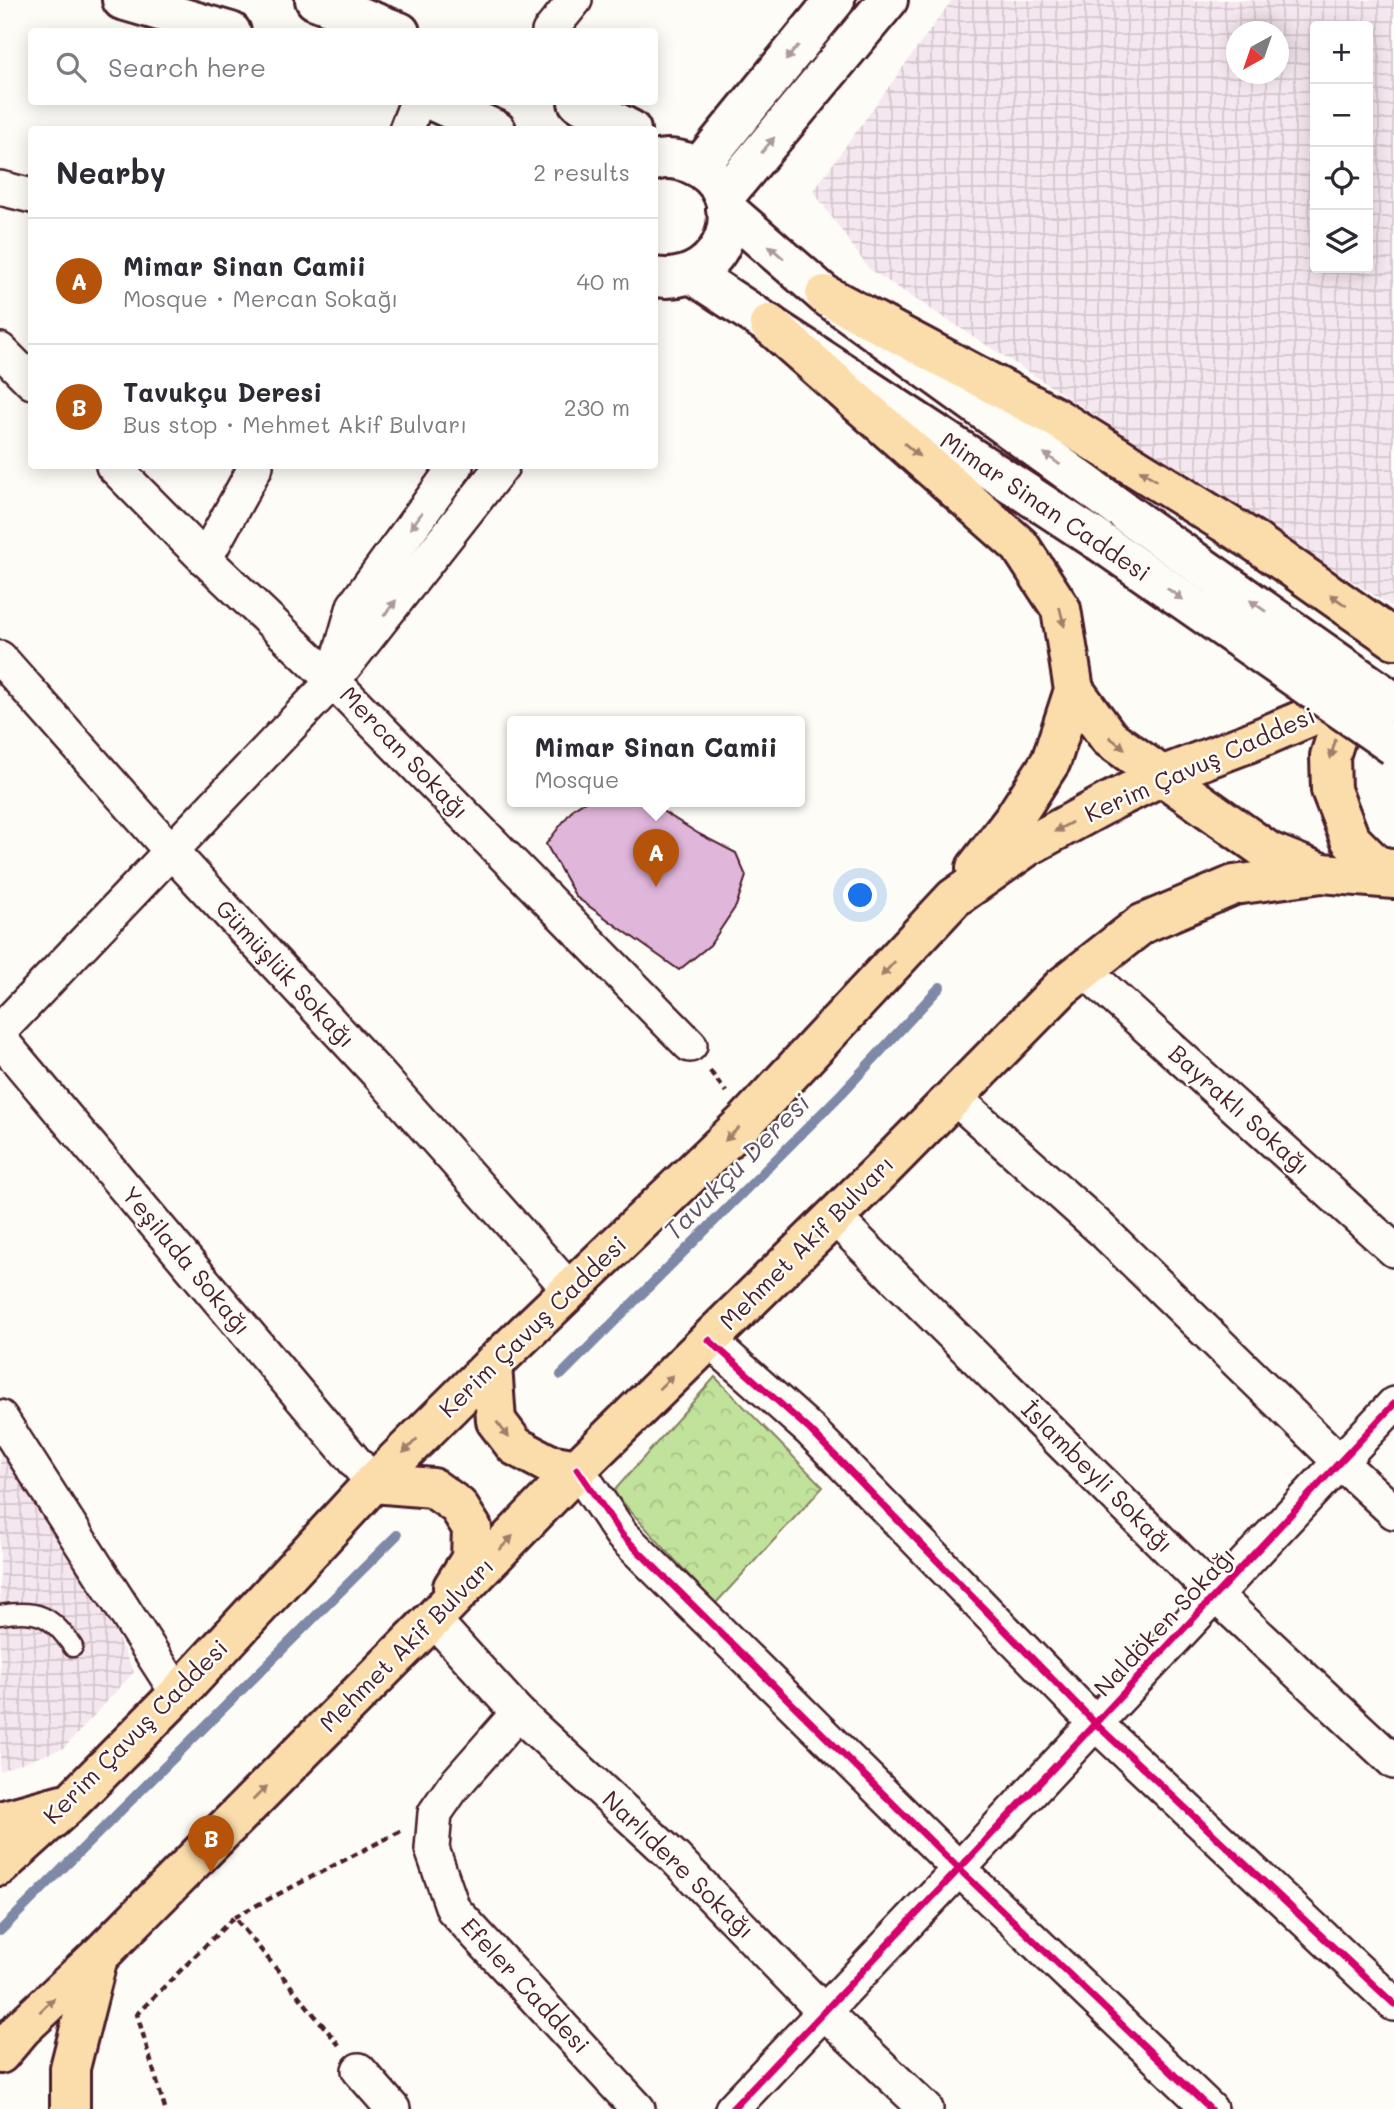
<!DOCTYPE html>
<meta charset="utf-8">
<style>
:root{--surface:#fff;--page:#f7f7f7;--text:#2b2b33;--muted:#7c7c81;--line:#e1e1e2;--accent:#b45309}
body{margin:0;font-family:Mali,sans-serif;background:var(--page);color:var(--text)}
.controls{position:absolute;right:21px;top:21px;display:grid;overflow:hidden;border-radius:7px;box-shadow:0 4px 18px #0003}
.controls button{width:63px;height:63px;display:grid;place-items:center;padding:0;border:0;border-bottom:2px solid var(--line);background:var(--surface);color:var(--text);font:35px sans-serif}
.compass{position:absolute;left:1226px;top:21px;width:63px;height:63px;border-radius:50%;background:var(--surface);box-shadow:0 4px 18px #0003;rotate:220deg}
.you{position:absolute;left:861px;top:896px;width:24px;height:24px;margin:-18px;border:5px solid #fff;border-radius:50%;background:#1a73e8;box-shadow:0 0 0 10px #1a73e833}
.badge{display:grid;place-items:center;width:46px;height:46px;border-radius:50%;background:var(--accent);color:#fff;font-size:23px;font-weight:700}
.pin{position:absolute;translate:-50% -58px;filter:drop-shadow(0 2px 4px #0008)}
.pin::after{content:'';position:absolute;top:37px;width:24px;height:21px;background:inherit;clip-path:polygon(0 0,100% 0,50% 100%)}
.popup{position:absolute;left:507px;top:716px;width:298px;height:91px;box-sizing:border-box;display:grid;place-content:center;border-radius:7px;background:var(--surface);filter:drop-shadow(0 2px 5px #0005);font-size:23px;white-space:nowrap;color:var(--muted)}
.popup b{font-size:26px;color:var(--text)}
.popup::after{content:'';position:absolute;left:50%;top:100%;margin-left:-14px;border:14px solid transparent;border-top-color:var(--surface)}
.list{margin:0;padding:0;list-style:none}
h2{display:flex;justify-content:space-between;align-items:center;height:91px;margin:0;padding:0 28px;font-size:30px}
h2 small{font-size:23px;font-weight:400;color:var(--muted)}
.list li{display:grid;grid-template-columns:46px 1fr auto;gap:21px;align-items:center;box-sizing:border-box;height:126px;padding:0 28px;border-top:2px solid var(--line)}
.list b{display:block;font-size:26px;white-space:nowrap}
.list p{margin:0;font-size:23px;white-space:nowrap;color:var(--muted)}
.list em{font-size:23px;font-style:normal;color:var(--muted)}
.icon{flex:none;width:38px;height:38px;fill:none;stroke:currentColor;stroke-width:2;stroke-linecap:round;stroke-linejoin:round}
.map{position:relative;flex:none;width:1394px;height:2109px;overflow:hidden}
.search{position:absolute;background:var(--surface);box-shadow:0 4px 18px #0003;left:28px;top:28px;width:630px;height:77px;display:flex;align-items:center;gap:18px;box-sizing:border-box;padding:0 24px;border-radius:7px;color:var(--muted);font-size:26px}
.panel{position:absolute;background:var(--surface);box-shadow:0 4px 18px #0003;left:28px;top:126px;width:630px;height:343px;border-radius:7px}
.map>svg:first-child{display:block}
.industrial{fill:url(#industrial-grid);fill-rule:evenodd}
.park{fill:url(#park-crowns);stroke:#868063;stroke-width:2}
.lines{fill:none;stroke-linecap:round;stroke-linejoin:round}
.stream{stroke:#7e89a8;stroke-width:10}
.building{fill:#e1b6db;stroke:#4a1f2b;stroke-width:2}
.lane-casing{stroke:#4a1f2b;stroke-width:23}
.street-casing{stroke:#4a1f2b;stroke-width:38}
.secondary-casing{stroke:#4a1f2b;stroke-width:44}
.primary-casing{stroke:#4a1f2b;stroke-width:44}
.path{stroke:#4a1f2b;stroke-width:4.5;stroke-dasharray:7 5;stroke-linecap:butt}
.lane{stroke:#fdfcf7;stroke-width:18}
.street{stroke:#fdfcf7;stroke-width:33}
.secondary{stroke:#fdfcf7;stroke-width:38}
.primary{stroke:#fbddab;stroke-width:38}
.secondary-bridge-casing{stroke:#4a1f2b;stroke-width:44;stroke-linecap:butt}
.secondary-bridge{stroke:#fdfcf7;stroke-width:38}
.cycleway-casing{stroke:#fdfcf7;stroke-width:11}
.cycleway{stroke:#d6006c;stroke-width:7}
.oneway{fill:#ac999b}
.oneway2{fill:#a27e6b}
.labels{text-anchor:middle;stroke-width:5;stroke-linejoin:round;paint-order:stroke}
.street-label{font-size:24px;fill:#4a1f2b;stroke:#fdfcf7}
.water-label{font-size:26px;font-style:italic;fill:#64546a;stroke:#fdfcf7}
</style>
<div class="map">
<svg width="1394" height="2109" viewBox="0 0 1394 2109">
<defs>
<pattern id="industrial-grid" width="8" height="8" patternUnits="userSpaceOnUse" patternTransform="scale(1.75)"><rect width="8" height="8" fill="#f5e7ef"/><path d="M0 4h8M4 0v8" fill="none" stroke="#d4c6cd"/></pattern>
<pattern id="park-crowns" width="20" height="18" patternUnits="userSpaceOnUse" patternTransform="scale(1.75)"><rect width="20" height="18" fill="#c1e29b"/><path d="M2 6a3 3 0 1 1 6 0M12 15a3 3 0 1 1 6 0" fill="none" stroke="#a7c186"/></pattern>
</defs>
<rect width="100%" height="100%" fill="#fdfcf7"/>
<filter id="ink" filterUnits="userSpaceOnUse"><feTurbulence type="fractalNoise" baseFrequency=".0143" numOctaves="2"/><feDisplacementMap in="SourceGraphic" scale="14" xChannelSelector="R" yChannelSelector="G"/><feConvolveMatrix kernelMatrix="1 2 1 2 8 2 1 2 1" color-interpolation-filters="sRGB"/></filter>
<g filter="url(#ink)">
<!-- industrial -->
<g class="industrial">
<path d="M952,0H1394V608L869,269L813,191ZM1315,26H1368V268H1315ZM1236,32H1278V74H1236Z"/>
<polygon points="0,1439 88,1577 134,1672 64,1748 0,1771"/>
</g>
<!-- park -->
<polygon class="park" points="715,1377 823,1487 715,1604 613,1492"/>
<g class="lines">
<!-- stream -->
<g class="stream">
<polyline points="561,1375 842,1093 940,987"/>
<polyline points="0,1931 397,1535"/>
</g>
</g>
<!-- building -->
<polygon class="building" points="585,801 638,801 659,809 699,834 736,853 746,876 736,906 710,945 679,970 576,897 546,844 574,808"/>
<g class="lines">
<!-- lane casing -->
<g class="lane-casing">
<path id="lane" d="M0,1615C37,1609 52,1615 73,1647"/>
</g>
<!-- street casing -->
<g class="street-casing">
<g id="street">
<polyline points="549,32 575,0"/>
<polyline points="406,130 417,102"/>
<polyline points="0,188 32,196"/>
<polyline points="0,350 32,382"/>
<polyline points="113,466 205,559 333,681 690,1045"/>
<polyline points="205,559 256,466"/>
<polyline points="0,658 171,851 381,1077 570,1290"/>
<polyline points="337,665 354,606 456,466"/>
<polyline points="1084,970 1394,1250"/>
<polyline points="0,1031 333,681 502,466"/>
<polyline points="0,1039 373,1483"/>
<polyline points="954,1097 1101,1229 1340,1462 1394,1512"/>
<polyline points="834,1217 1215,1595 1394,1762"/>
<polyline points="709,1340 810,1430 1096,1724 1394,2004"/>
<polyline points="0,1417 178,1694"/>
<polyline points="577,1469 622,1535 959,1869 1210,2109"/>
<polyline points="433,1619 518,1713 675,1858 824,2012 926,2109"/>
<polyline points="518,1713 453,1787 435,1813 432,1849 453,1909 638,2109"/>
<polyline points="359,2070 393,2109"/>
<polyline points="732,2109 959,1869 1394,1404"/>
</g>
</g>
<!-- secondary casing -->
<g class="secondary-casing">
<g id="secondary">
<polyline points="122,0 231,32"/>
<polyline points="315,0 400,32"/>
<polyline points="435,102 496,130"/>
<polyline points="578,102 631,130"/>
<path d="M654,161C667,157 679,159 691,164C756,191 729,288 654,277"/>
<polyline points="699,167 835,0"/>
<polyline points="724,197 888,0"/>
<polyline points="726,209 825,295 1127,514"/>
<polyline points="692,274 1099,541"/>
</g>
</g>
<!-- primary casing -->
<g class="primary-casing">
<g id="primary">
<polyline points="825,295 1053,416 1254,541 1394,639"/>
<polyline points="769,324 1020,546 1061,609 1074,690 1051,761 1013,820 976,868"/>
<polyline points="1074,690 1109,738 1269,852 1319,872"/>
<polyline points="1367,693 1340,725 1330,756 1331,790 1350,839 1376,865 1394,869"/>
<polyline points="492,1365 496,1421 515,1446 549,1464 577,1469"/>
<polyline points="373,1483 433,1488 458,1506 472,1528 471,1559 453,1587"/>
<polyline points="0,1821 62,1804"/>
<polyline points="0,1866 71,1802 178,1694 373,1483 492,1365 747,1120 954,898 1028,846 1109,802 1164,775 1248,743 1363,694"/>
<polyline points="0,2054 22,2028 98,1957 433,1619 577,1469 881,1171 1062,987 1142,924 1234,885 1322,873 1394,879"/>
<polyline points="70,2109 70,2068 98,1957"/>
</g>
</g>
<!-- path -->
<g class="path">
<polyline points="710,1071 726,1092"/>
<polyline points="234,1917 401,1831"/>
<polyline points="165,2109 137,2014 234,1917 339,2045"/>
</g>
<!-- lane -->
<use href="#lane" class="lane"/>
<!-- street -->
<use href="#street" class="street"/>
<!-- secondary -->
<use href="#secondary" class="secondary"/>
<!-- primary -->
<use href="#primary" class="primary"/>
<!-- secondary-bridge casing -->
<g class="secondary-bridge-casing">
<g id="secondary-bridge">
<polyline points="1127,514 1394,702"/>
<polyline points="1099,541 1394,746"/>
</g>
</g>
<!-- secondary-bridge -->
<use href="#secondary-bridge" class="secondary-bridge"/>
<!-- cycleway casing -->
<g class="cycleway-casing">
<g id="cycleway">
<polyline points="709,1340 810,1430 1096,1724 1394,2004"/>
<polyline points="577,1469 622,1535 959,1869 1210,2109"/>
<polyline points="732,2109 959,1869 1394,1404"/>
</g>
</g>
<!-- cycleway -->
<use href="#cycleway" class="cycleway"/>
</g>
<!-- one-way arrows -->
<defs><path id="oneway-solid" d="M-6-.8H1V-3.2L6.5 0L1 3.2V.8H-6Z" transform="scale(1.75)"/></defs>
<g class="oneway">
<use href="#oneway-solid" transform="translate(792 53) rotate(129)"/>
<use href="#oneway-solid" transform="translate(768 145) rotate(-50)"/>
<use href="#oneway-solid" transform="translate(776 252) rotate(-139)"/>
<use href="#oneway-solid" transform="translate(1052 459) rotate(-144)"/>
<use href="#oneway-solid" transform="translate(416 521) rotate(126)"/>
<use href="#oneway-solid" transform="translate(1175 594) rotate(35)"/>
<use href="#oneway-solid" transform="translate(1258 606) rotate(-145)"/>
<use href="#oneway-solid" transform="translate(390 608) rotate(-52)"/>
</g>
<g class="oneway2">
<use href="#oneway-solid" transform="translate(912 450) rotate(41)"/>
<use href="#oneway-solid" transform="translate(1148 475) rotate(-148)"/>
<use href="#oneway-solid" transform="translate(1338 600) rotate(-145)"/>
<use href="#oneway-solid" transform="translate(1062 617) rotate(76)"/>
<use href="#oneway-solid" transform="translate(1117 743) rotate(37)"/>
<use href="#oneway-solid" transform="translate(1333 749) rotate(105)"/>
<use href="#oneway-solid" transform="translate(1063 827) rotate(151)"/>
<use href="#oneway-solid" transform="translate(888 969) rotate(133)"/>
<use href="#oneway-solid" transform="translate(732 1134) rotate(136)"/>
<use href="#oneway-solid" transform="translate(666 1382) rotate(-44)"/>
<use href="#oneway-solid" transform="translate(503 1430) rotate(52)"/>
<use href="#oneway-solid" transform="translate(410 1446) rotate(135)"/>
<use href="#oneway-solid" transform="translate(506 1543) rotate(-46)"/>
<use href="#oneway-solid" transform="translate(260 1793) rotate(-45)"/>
<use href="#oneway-solid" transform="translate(47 2005) rotate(-43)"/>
</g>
</g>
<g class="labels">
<!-- street labels -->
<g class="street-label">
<text transform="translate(1045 507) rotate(34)" y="8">Mimar Sinan Caddesi</text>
<text transform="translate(404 753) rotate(46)" y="8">Mercan Sokağı</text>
<text transform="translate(1200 765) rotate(-24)" y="8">Kerim Çavuş Caddesi</text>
<text transform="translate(285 974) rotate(47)" y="8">Gümüşlük Sokağı</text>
<text transform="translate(1239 1110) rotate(42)" y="8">Bayraklı Sokağı</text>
<text transform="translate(807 1243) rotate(-45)" y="8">Mehmet Akif Bulvarı</text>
<text transform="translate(186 1261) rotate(50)" y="8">Yeşilada Sokağı</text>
<text transform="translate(533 1327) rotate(-44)" y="8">Kerim Çavuş Caddesi</text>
<text transform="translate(1097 1477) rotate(45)" y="8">İslambeyli Sokağı</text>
<text transform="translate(1165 1622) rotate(-47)" y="8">Naldöken Sokağı</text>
<text transform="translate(407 1645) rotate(-45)" y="8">Mehmet Akif Bulvarı</text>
<text transform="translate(136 1732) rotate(-45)" y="8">Kerim Çavuş Caddesi</text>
<text transform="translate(678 1865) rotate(44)" y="8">Narlıdere Sokağı</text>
<text transform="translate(525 1986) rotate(47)" y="8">Efeler Caddesi</text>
</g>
<!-- water labels -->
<g class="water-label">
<text transform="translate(737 1167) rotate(-45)" y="9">Tavukçu Deresi</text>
</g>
</g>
</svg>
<div class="controls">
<button>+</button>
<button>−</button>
<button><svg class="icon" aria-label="locate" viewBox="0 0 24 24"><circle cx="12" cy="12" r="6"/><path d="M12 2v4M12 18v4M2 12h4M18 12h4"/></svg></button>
<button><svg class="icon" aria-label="layers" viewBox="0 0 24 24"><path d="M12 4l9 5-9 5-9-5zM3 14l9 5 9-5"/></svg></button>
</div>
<svg class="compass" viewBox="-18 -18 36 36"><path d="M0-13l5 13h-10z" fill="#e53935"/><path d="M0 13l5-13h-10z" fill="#7c7c81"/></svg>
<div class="you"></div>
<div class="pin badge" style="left:656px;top:887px">A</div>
<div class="popup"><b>Mimar Sinan Camii</b>Mosque</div>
<div class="pin badge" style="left:211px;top:1873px">B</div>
<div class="search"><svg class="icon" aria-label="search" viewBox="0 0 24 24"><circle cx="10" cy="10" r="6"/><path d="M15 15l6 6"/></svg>Search here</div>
<section class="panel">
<h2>Nearby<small>2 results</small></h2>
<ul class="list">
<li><span class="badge">A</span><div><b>Mimar Sinan Camii</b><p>Mosque · Mercan Sokağı</p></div><em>40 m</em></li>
<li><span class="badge">B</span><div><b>Tavukçu Deresi</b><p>Bus stop · Mehmet Akif Bulvarı</p></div><em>230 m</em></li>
</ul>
</section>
</div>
